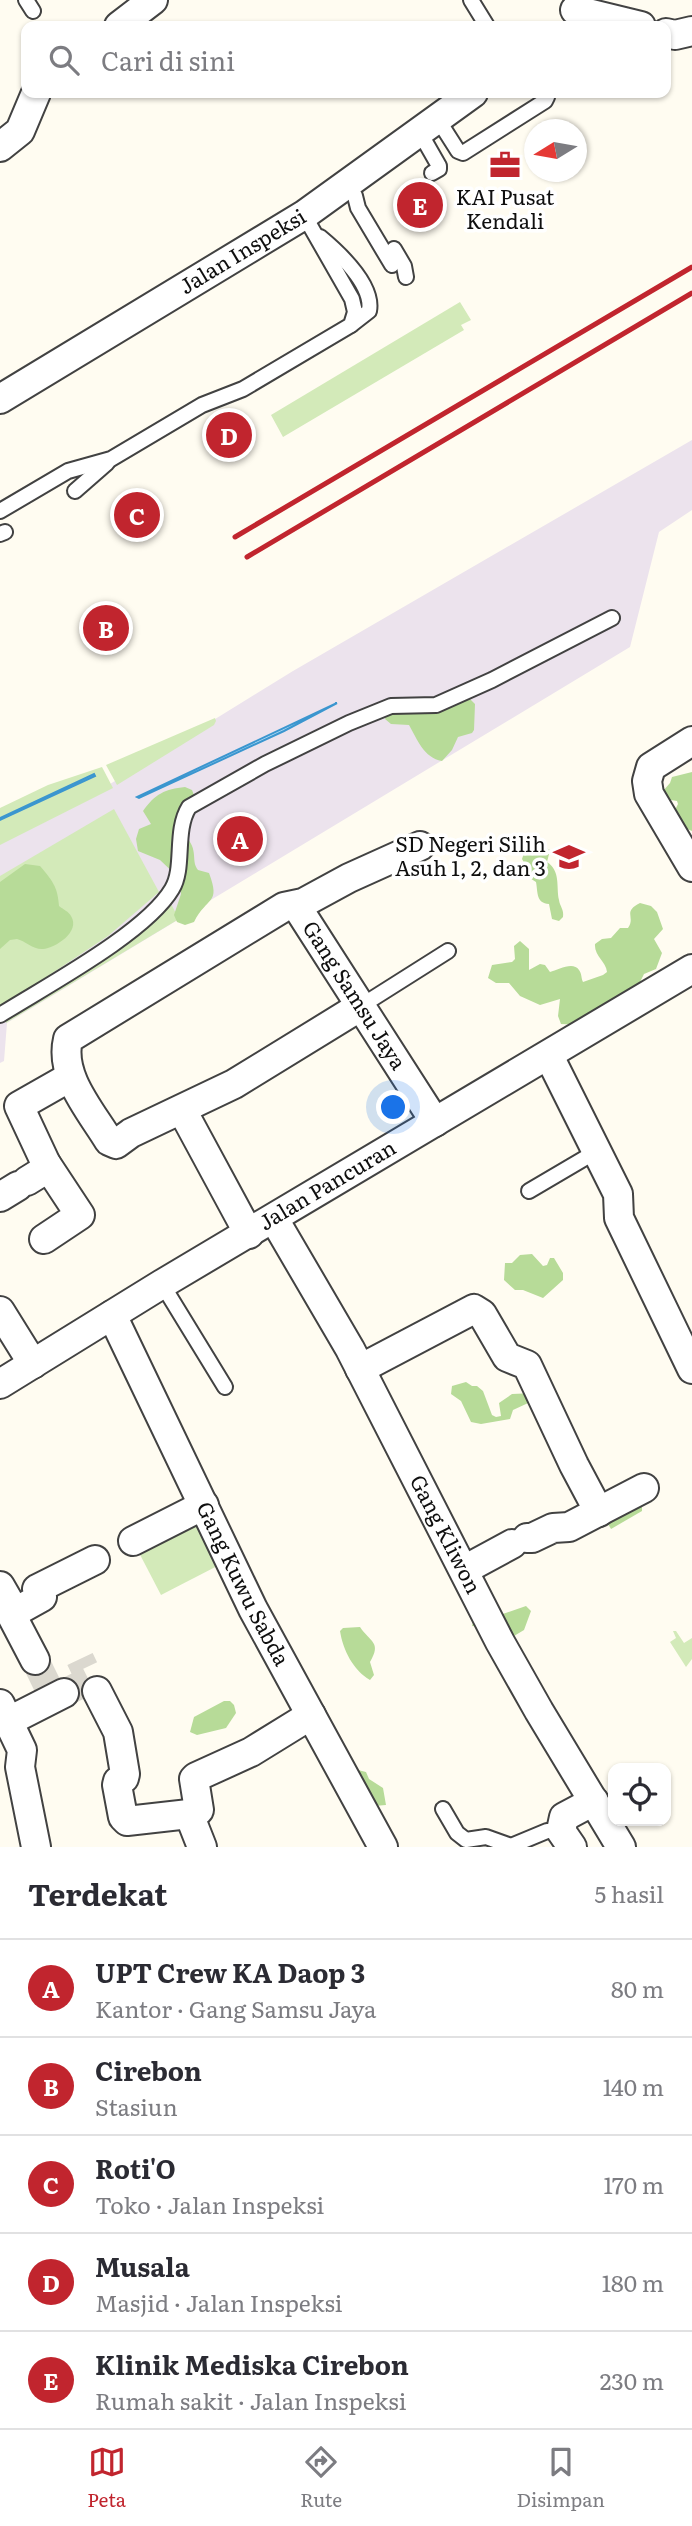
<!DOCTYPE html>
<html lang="id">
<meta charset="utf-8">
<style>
:root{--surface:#fff;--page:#f2f2f3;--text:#2b2b33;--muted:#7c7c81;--line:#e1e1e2;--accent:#c1252e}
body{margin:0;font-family:Literata,serif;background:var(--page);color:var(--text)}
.controls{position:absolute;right:21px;bottom:21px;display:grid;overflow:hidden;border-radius:14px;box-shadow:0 2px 5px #0004}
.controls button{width:63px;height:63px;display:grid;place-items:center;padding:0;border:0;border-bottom:2px solid var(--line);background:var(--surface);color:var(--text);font:35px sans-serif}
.compass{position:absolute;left:524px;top:119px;width:63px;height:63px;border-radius:50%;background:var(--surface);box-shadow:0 2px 5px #0004;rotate:259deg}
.you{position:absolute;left:394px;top:1108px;width:24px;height:24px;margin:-18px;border:5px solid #fff;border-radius:50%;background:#1a73e8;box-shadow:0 0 0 10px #1a73e833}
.badge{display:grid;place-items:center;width:46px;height:46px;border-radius:50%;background:var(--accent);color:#fff;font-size:23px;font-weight:700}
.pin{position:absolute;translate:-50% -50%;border:4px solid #fff;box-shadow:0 2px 7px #0006}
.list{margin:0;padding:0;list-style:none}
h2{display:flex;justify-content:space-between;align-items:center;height:91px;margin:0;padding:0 28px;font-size:30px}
h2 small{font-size:23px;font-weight:400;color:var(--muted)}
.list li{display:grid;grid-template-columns:46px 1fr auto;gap:21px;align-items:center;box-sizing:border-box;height:98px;padding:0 28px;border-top:2px solid var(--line)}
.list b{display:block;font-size:26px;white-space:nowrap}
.list p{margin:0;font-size:23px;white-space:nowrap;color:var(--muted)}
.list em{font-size:23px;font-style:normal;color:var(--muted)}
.icon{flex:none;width:38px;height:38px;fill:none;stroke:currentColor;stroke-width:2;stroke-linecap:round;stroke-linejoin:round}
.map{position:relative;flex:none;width:692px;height:1847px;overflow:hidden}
.search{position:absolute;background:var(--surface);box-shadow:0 2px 5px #0004;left:21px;right:21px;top:21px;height:77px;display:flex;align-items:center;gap:18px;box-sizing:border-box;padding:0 24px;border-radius:14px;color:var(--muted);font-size:26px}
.sheet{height:581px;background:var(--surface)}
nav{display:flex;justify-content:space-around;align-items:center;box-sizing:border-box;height:98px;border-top:2px solid var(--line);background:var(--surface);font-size:19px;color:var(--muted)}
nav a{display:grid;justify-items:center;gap:4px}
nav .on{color:var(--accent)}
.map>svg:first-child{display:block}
.industrial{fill:#ece3ed}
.green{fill:#d3eab9}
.forest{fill:#b7db98}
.water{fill:#b5dff7;stroke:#3b96cf;stroke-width:2}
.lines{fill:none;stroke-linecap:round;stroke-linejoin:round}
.minor-tunnel{stroke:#dbd8cf;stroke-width:28;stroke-dasharray:28 14;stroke-linecap:butt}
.service-casing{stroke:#424242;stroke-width:18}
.minor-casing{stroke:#424242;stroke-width:32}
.service{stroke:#fff;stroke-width:14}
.minor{stroke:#fff;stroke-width:28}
.rail{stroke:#c1252e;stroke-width:5}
.labels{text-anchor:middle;stroke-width:7;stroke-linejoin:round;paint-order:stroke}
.poi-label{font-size:21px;fill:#0f0f0f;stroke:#fff}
.street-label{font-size:21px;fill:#0f0f0f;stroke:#fff}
</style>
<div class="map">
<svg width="692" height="1847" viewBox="0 0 692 1847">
<rect width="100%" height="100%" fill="#fffcf1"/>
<!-- industrial -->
<polygon class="industrial" points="692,440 692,510 659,532 630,647 7,1023 4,1061 0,1063 0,841 110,784 293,671"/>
<!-- green -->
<g class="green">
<polygon points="460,302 471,320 461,325 464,330 283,437 271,415"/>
<polygon points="215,718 216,721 214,725 117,785 106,765"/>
<polygon points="102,767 113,788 0,845 0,808 48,785"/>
<polygon points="114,809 159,892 108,936 0,1008 0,876"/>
<polygon points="170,902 179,919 6,1023 5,1018 159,917"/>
<polygon points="200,1512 225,1562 161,1595 135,1545"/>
<polygon points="673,1631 676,1631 684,1643 692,1638 692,1659 686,1667 670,1642 676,1638"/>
</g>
<!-- forest -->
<g class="forest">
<path d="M470,699L475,704L474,730L472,733L458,737L452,750L442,761C424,758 417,739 409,725L391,724L385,719L387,711L422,709L436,714L463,700Z"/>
<polygon points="692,772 692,831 685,828 674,812 678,804 677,801 671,800 666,803 663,791 670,783 672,777"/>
<path d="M185,787L192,790L194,795L188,839C198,852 191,861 198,870L209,873C221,905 207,896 194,922L185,925L177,922L174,915L181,894L179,878L160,860L138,851L136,839L139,829L151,824L143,811C155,794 165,789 185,787Z"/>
<path d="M544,847L550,850L547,862C561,871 556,887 559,900C560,907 564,909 563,917L559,921L552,919L549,904C536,903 538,893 536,882L525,875L527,868L522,859L524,853Z"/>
<path d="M25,864L40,866C52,880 58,887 59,906C63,909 69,912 71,916C81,932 55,948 43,949C34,950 25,941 17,939L10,940L0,949V882Z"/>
<path d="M640,903L651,906L657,912L663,929L654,939L662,953L656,969L644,974L638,986L585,1016L583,1025L561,1024L558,1016L560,999L540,1005L520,996L509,983H496L488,978L492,965L512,962L515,959L514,946L520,941L529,949V970L540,964L545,965L550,972C558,970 573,961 579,970C582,974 581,978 583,982L603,975L607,972C606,961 594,956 595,944L602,939L611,938L620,928H628C636,917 622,912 640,903Z"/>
<polygon points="532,1254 543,1266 547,1265 550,1258 554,1258 563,1273 563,1280 543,1298 523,1290 515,1290 504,1280 505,1263 512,1263 520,1255"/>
<polygon points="466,1382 472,1386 477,1386 483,1391 492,1415 496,1417 501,1416 499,1403 512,1394 535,1393 539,1398 513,1410 510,1419 481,1424 471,1422 461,1401 451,1394 452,1386"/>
<polygon points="638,1494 642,1506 642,1511 611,1529 601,1512"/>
<polygon points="526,1606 531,1611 524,1630 514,1636 512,1640 481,1627 472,1626 474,1618 497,1616"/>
<path d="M360,1627C370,1642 382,1642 370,1662L374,1675L370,1680C353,1670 343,1650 340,1631L343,1628Z"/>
<polygon points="224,1701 230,1701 234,1705 236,1713 226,1728 197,1735 190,1732 194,1717"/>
<polygon points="354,1769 366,1772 369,1779 383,1788 386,1805 374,1806"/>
</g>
<!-- water -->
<g class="water">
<polygon points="337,703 284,731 139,798 137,797"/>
<polygon points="94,774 95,776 0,820 0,818"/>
</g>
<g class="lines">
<!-- minor-tunnel -->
<g class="minor-tunnel">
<polyline points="35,1660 53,1697"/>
<polyline points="64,1693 90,1680 80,1659"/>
</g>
<!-- service casing -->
<g class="service-casing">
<g id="service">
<polyline points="26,0 33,11"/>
<polyline points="471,0 487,26"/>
<polyline points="437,118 458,151 463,153 545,101 547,97 544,93"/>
<polyline points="419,131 439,166 439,169 432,173"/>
<polyline points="347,184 355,196 358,208 392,265"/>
<path d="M320,237C338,252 374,285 369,311L351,325"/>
<polyline points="394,249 404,266 406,277"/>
<polyline points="75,491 107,463"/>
<polyline points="0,511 68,471 111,459 202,405 243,389 351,325 355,312 352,299 304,215"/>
<polyline points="0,534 5,532"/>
<polyline points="361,1006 448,951"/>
<path d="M0,1015C46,986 146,933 172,889C185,868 174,831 189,807L265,764L349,723L391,706L436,705L492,680L612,618"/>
<polyline points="529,1191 597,1151"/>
<polyline points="162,1284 225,1387"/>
<polyline points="443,1809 457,1833 466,1840 486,1837 511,1846 547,1831 561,1831"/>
</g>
</g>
<!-- minor casing -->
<g class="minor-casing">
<g id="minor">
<polyline points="575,10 641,26"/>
<polyline points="119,26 153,0"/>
<polyline points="666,33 675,35 692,31"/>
<polyline points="0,147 20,131 36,93"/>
<path id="s1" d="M0,399L304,215L473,93"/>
<polyline points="692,741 651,767 647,781 649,794 692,867"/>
<path id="s2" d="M294,906L299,910L435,1122"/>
<path d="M361,1006L234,1084L131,1133L116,1144L109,1141C91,1111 59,1076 68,1039L284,907L303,903L349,878L420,846"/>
<polyline points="549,1056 618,1194 619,1218 692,1369"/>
<polyline points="182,1110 249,1234"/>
<polyline points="27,1181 48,1168 19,1106 70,1077"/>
<polyline points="0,1197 18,1186"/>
<path id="s3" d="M274,1219L350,1349L500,1642L539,1711L621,1847"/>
<polyline points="44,1239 80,1215 47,1165"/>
<polyline points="0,1311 33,1364"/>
<path id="s4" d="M112,1315L253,1609L383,1847"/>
<polyline points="360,1369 474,1309 482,1314 507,1357 527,1365 574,1465 599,1512"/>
<path id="s5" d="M0,1384L162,1284L692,969"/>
<polyline points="527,1538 532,1538 553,1528 569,1527 644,1488"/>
<polyline points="133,1541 204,1505"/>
<polyline points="464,1570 512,1544"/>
<polyline points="0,1586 15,1612 13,1618 35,1660"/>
<polyline points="15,1612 42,1597 37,1589 95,1560"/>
<polyline points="97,1691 118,1732 125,1774 124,1778 118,1781 117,1785 123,1817 127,1821 189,1814 199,1810 194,1779 196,1777 251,1752 311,1715"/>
<polyline points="0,1704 22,1750 20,1767 36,1847"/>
<polyline points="9,1721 64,1693"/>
<polyline points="189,1814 202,1847"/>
<polyline points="572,1847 561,1831 564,1817 594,1801"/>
</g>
</g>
<!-- service -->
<use href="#service" class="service"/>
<!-- minor -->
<use href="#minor" class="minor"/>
<!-- rail -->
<g class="rail">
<polyline points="235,537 692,267"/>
<polyline points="247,557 692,293"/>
</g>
</g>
<!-- icons -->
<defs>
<g id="office-bare" transform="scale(2.415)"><path d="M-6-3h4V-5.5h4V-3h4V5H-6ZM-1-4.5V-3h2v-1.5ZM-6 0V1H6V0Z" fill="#c1252e" stroke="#fff" stroke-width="2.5" paint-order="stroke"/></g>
<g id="school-bare" transform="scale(2.415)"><path d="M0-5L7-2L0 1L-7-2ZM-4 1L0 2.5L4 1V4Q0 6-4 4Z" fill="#c1252e" stroke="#fff" stroke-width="2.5" paint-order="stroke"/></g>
</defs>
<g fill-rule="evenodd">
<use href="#office-bare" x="505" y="165"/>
<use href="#school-bare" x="569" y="857"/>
</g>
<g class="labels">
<!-- poi labels -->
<g class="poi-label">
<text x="505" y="205">KAI Pusat<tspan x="505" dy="24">Kendali</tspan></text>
<text x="546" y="852" text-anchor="end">SD Negeri Silih<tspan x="546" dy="24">Asuh 1, 2, dan 3</tspan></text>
</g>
<!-- street labels -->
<g class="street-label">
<text dy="7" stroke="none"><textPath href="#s1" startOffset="284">Jalan Inspeksi</textPath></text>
<text dy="7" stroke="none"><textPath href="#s2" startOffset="108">Gang Samsu Jaya</textPath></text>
<text dy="7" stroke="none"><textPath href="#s5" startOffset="383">Jalan Pancuran</textPath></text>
<text dy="7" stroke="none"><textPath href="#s3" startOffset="359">Gang Kliwon</textPath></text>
<text dy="7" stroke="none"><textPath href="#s4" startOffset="299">Gang Kuwu Sabda</textPath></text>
</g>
</g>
</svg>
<div class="controls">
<button><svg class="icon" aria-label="locate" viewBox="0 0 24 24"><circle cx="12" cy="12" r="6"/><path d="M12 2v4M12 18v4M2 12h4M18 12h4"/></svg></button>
</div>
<svg class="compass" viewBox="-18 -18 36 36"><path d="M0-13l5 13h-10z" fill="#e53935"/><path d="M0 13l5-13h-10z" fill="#7c7c81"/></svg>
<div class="you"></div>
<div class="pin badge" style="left:240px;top:839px">A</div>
<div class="pin badge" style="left:106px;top:628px">B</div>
<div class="pin badge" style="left:137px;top:515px">C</div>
<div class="pin badge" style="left:229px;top:435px">D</div>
<div class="pin badge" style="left:420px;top:205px">E</div>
<div class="search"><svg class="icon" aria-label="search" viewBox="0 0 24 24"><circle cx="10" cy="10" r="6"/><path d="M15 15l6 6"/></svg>Cari di sini</div>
</div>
<section class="sheet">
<h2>Terdekat<small>5 hasil</small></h2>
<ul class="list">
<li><span class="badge">A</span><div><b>UPT Crew KA Daop 3</b><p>Kantor · Gang Samsu Jaya</p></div><em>80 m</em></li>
<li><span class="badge">B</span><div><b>Cirebon</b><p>Stasiun</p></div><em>140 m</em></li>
<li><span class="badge">C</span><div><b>Roti'O</b><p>Toko · Jalan Inspeksi</p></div><em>170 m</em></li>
<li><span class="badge">D</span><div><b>Musala</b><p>Masjid · Jalan Inspeksi</p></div><em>180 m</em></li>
<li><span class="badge">E</span><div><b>Klinik Mediska Cirebon</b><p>Rumah sakit · Jalan Inspeksi</p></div><em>230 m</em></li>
</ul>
</section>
<nav>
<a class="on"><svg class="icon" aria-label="map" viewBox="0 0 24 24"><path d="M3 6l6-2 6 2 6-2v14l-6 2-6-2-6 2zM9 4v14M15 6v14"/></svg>Peta</a>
<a><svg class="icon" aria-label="directions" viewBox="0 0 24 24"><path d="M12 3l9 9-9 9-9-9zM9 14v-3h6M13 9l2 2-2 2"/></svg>Rute</a>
<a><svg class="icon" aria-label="saved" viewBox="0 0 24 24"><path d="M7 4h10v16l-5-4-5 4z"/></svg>Disimpan</a>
</nav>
